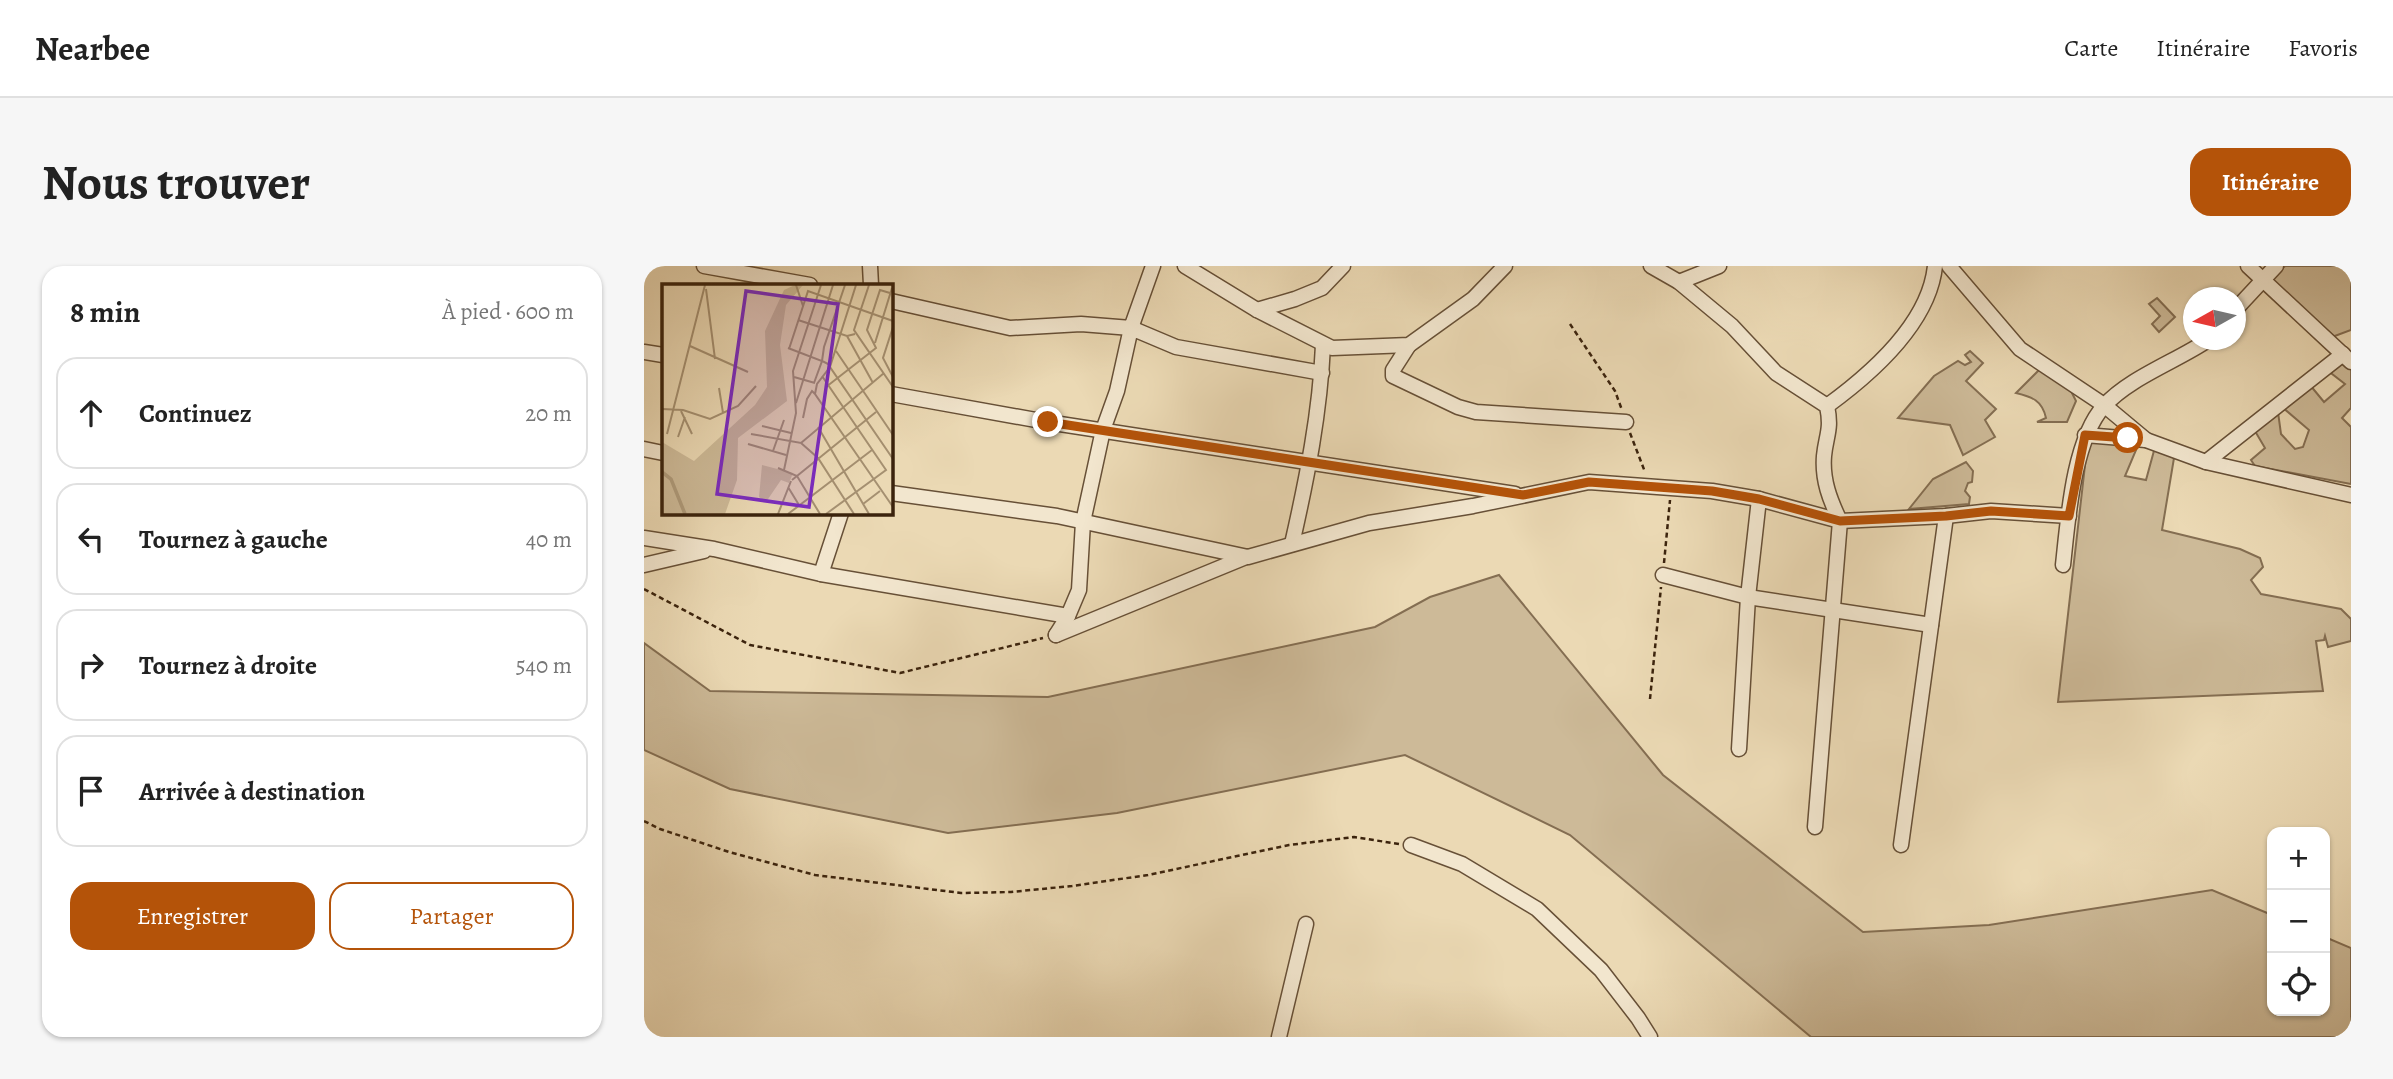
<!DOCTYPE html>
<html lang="fr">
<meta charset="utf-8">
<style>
:root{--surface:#fff;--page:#f6f6f6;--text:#222;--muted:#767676;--line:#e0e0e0;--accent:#b45309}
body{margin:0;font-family:Alegreya,serif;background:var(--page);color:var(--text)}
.controls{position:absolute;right:21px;bottom:21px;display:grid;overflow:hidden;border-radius:14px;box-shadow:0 2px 5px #0004}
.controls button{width:63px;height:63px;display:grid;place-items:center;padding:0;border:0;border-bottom:2px solid var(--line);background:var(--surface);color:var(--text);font:35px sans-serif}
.compass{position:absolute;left:1539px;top:21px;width:63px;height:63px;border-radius:50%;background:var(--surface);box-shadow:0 2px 5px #0004;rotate:262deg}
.stop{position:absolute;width:21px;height:21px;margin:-16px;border:5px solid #b45309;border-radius:50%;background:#fff}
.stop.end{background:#b45309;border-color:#fff;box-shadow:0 2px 7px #0008}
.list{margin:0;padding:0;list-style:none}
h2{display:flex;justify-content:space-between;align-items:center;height:91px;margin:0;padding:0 28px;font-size:30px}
h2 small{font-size:23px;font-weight:400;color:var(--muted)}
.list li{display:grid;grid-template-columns:46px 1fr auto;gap:21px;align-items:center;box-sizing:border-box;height:112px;margin:0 14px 14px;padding:0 14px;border:2px solid var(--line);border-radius:21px}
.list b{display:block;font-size:26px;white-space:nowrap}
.list em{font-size:23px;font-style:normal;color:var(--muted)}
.actions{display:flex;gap:14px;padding:21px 28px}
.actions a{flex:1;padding:16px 0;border:2px solid var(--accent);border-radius:21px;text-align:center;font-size:24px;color:var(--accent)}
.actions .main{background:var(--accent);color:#fff}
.icon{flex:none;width:38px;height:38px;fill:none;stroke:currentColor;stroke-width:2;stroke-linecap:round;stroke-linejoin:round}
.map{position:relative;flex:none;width:1707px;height:771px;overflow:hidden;border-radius:21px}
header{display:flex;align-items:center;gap:42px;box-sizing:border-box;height:98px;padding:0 35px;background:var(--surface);border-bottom:2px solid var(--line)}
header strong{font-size:33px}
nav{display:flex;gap:38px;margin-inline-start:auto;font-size:24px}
.intro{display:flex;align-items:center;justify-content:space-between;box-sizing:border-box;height:168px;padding:0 42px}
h1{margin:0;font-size:49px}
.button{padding:18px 32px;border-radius:21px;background:var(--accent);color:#fff;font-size:24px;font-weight:700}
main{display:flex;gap:42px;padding:0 42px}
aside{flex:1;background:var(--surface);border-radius:21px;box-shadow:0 2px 5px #0004}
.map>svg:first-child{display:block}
.green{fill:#cdba98;stroke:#846e52;stroke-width:2}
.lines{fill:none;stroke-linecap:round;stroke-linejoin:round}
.minor-casing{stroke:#675037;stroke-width:17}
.path{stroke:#3b230d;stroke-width:2.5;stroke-dasharray:5 3.5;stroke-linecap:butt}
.minor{stroke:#f2e6ce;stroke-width:14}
.route{stroke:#b45309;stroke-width:9}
.inset-river{fill:none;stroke:#af9b7b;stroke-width:3.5}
.inset-road{fill:none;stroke:#a59071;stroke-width:2}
.view{fill:#7b2cbf;fill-opacity:0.15;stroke:#7b2cbf;stroke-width:3.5}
.inset-edge{fill:none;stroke:#3b230d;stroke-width:3.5}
</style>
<header>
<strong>Nearbee</strong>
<nav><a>Carte</a><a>Itinéraire</a><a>Favoris</a></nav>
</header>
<div class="intro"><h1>Nous trouver</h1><a class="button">Itinéraire</a></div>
<main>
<aside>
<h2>8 min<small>À pied · 600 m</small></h2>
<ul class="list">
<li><svg class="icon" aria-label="ahead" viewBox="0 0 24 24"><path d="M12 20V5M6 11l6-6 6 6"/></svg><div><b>Continuez</b></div><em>20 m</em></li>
<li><svg class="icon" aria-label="left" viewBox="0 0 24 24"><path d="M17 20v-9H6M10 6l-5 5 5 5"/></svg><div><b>Tournez à gauche</b></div><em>40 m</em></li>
<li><svg class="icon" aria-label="right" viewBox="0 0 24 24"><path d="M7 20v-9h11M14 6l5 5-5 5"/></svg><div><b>Tournez à droite</b></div><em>540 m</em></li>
<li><svg class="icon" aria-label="arrive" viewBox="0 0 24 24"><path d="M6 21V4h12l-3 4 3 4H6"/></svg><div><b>Arrivée à destination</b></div></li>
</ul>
<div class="actions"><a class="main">Enregistrer</a><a>Partager</a></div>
</aside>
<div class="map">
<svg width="1707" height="771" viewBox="0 0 1707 771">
<rect width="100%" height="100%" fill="#ebd9b4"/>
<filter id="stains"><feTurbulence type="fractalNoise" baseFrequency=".00286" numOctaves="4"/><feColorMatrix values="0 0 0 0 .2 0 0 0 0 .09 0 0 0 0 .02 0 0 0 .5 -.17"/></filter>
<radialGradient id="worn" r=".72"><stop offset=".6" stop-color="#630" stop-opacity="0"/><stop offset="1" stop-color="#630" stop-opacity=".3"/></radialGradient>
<!-- green -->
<g class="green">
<polygon points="1641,0 1707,0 1707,64 1688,71 1626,14"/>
<polygon points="1513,32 1531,51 1515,66 1508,58 1516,50 1505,38"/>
<polygon points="1326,85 1339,97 1322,115 1352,143 1341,154 1351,171 1319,189 1306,159 1254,152 1290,110 1314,95 1321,99 1327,96 1321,89"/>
<polygon points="1699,94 1707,101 1707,142 1698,152 1707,161 1707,218 1611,200 1607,194 1621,182 1608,160 1634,146 1637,168 1651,183 1659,181 1665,164 1638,141 1666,119 1680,136 1701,118 1683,104"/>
<path d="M1396,103L1424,119L1432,135L1423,156H1393L1402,152C1398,134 1388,131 1372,127Z"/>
<polygon points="1444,173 1495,177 1481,210 1502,214 1511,181 1530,192 1518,264 1596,283 1616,292 1619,301 1607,314 1617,328 1697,343 1707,353 1707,375 1684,381 1681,370 1680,374 1672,375 1679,425 1414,436"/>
<polygon points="1322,196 1329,205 1328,216 1324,217 1321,225 1326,231 1325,238 1265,243 1289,213"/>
<polygon points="855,309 1019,509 1219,666 1345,659 1568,624 1628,649 1628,745 1681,745 1681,671 1707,682 1707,771 1167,771 926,569 761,489 473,547 304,567 86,523 0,484 0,377 66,425 404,431 731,361 786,331"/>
</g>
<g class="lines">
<!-- minor casing -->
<g class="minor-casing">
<g id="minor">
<polyline points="60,0 166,19"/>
<polyline points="226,0 227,19"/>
<polyline points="541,0 613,44 688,82 765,79 829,33 861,0"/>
<path d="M1007,0L1035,16L1088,60L1132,107L1183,140C1188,164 1182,169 1180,190C1178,214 1186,234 1196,255L1171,561"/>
<polyline points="1305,0 1376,83 1460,139 1502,174"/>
<polyline points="1604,0 1707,96"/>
<polyline points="1035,16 1075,0"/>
<polyline points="247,35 366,62 437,58 487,62 509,0"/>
<polyline points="613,44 651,33 678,22 699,0"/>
<polyline points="1591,44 1632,0"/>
<polyline points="765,79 749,104 749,110 814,141 832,146 982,156"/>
<polyline points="0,86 19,89"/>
<polyline points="247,128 403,156 871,228"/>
<path d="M1183,140C1227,108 1285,58 1291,0"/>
<polyline points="1441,169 1502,174 1562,196 1707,229"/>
<polyline points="0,183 19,187"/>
<polyline points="1562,196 1699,88"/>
<polyline points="247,227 413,250 604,291 725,257 829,240 945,216 1068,225 1115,233 1196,255 1302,250 1347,245 1425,250"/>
<polyline points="0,272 70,283 177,308 424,350"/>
<path d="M648,278C663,212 676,147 679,79"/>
<polyline points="0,299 60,285"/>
<path d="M1419,299C1424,254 1429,174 1460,140C1485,112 1533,95 1564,74"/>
<polyline points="177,308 197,247"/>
<polyline points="1019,309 1104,331 1287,359"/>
<polyline points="412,369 424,350 435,324 439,256 459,164 473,125 487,62 532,81 678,107"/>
<polyline points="412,369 602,291"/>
<polyline points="1095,483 1104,331 1115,233"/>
<polyline points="767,579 818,598 893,643 957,704 994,752 1006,771"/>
<polyline points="1257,579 1302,250"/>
<polyline points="635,771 662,658"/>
</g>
</g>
<!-- path -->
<g class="path">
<polyline points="926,58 971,125 978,144"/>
<polyline points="986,167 1001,206"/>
<polyline points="1020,297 1026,234"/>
<polyline points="0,323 106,379 256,407 399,372"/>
<polyline points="1006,433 1017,321"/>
<polyline points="0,555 16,563 85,586 171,609 317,627 367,626 428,620 504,609 645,579 710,571 755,578"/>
</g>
<!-- minor -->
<use href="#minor" class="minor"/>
</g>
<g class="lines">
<!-- route -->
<polyline class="route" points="404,156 879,229 945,216 1068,225 1115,233 1196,255 1302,250 1347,245 1425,250 1441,169 1484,172"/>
</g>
<!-- overview -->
<g transform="translate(18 18)">
<rect width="231" height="231" fill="#ebd9b4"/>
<path d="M133,1H141L124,21L118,61L125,117L76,154L75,196L63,230H0V158L32,177L93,121L105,103L103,47L122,6ZM100,181L131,189L127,199L119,196L104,218L97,213Z" fill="#cdba98"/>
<path class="inset-river" d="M0,188L9,195L23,230"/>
<path class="inset-road" d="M134,1L141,22M194,1L168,83L231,175M207,1L192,46L231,103M44,5L53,75M136,36L185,52L193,50M231,43L221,74L231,93M185,52L211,99M213,59L230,4M28,62L86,88M126,64L160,77L152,99M127,65L146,7L231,37M174,67L231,151M168,81L160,77L162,63L183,1M168,83L155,100L153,110L231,223M160,92L224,186L164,230M132,93L153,99M164,103L214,64L205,46L218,6L228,9M57,104L61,129M134,119L171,1M0,125L21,126L48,135L76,122L94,102M19,127L30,150M141,134L145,115L150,107L153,110M100,142L129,149M156,143L207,230M5,150L43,1M89,150L139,159L222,89M16,153L23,133M139,159L156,174L192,230M86,160L124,171M111,167L122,136M116,184L135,192L158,230M122,186L134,129L131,87L159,1M130,196L214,128M126,203L137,221M201,220L218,207M116,230L129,197M126,230L210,166"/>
<path class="view" d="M84,7L176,20L147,223L55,210Z"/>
<rect width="231" height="231" class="inset-edge"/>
</g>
<rect width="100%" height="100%" filter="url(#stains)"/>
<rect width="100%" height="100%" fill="url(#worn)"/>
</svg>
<div class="controls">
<button>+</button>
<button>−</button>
<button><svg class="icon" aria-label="locate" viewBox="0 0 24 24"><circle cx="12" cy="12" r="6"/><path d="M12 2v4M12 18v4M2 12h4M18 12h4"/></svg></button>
</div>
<svg class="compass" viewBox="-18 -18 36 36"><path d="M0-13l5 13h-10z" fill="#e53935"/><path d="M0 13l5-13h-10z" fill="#767676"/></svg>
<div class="stop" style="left:1484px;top:172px"></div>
<div class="stop end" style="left:404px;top:156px"></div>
</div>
</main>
